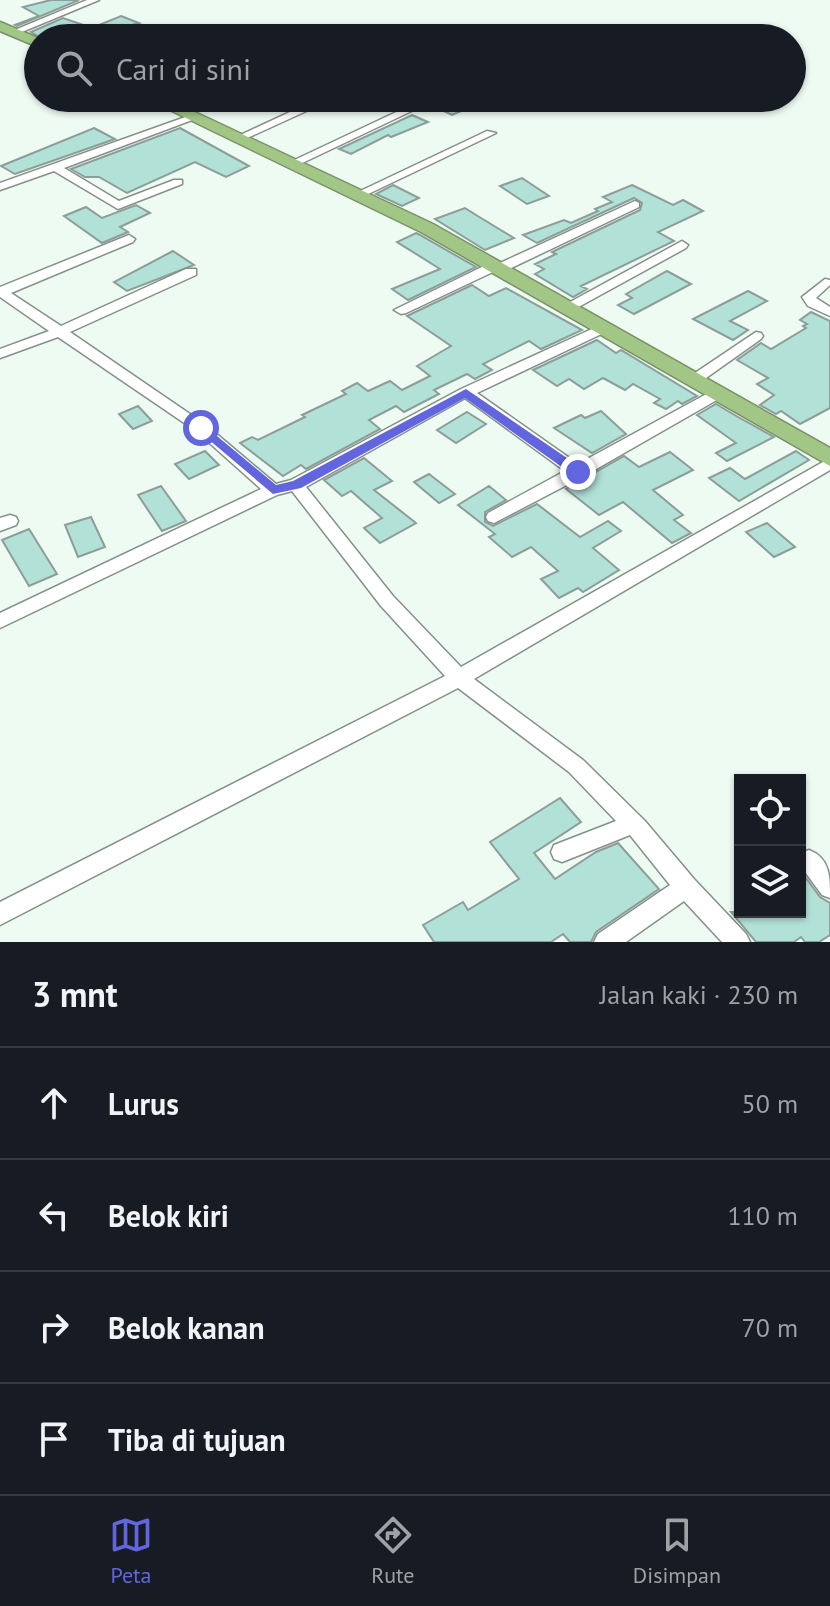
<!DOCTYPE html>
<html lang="id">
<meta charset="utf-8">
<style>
:root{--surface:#171b24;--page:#20242c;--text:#f1f3f6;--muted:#9ea1a6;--line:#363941;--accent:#6266de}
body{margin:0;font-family:"PT Sans",sans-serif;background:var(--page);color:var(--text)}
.controls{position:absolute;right:24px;bottom:24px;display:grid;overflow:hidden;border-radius:0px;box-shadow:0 2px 6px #0004}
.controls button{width:72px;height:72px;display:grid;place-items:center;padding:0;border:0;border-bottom:2px solid var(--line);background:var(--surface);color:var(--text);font:40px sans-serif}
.stop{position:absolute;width:24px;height:24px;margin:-18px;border:6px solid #6266de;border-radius:50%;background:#fff}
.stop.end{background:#6266de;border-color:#fff;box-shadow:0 2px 8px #0008}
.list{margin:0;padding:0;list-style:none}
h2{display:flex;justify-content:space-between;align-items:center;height:104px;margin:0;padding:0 32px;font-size:34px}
h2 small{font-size:26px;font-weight:400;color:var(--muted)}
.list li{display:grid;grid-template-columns:52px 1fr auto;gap:24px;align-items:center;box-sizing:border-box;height:112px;padding:0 32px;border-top:2px solid var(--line)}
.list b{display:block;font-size:30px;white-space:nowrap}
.list em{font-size:26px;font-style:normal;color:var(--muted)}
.icon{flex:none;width:44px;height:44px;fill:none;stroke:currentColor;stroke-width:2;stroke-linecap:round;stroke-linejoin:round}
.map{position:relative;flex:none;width:830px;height:942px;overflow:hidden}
.search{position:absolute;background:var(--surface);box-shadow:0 2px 6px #0004;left:24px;right:24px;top:24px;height:88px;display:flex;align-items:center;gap:20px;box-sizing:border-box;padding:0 28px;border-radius:44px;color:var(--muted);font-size:30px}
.sheet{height:552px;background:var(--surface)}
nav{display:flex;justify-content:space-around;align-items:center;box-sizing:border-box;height:112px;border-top:2px solid var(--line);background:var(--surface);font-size:22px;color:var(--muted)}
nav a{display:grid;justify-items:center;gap:4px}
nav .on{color:var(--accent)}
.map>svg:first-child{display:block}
.building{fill:#b2e1d7;stroke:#8d9d99;stroke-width:2}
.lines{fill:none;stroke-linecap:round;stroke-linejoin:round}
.minor-casing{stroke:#849088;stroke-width:3}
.highway-casing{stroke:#799267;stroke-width:3}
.minor{fill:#fff;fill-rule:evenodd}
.highway{fill:#a2c685;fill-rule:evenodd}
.route{fill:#6266de}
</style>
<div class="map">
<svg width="830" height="942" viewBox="0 0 830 942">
<rect width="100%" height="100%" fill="#eefbf2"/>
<!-- building -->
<g class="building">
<polygon points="51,0 79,0 17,26 15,25 39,16 23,7"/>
<polygon points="121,16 139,23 135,24 164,38 111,38 110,32 106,30 92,38 41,38 31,32 63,18 92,28"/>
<polygon points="459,98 492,98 452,115 435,107"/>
<polygon points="412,115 428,122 391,137 388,135 351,154 339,149"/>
<polygon points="94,128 115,139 15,174 1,166"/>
<polygon points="180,128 249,166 226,177 195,162 127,193 99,177 85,177 71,169"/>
<polygon points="522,178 549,196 527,204 500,186"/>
<polygon points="393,185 419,198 402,206 376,194"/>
<polygon points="632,185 673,205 683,200 703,211 658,232 674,241 581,286 587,289 573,297 535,274 544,269 535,264 556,254 552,252 640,210 642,203 634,198 537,243 523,235 564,220 571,223 598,211 595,209 612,202 603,197"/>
<polygon points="136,205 150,213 120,227 128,232 102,243 64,216 86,207 102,218"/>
<polygon points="465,208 476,215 514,238 485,250 435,219"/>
<polygon points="416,233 420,235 476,267 408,300 392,289 440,269 397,242"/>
<polygon points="173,251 194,265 127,291 114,282"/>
<polygon points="667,271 691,284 634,314 618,305 632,298 626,294"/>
<polygon points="472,285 489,296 506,288 582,330 541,349 529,341 483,364 492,370 475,379 467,374 434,390 439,394 404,412 396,406 369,420 380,429 306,469 301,465 283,476 240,443 252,437 258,440 305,417 302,415 346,394 342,391 357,383 368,391 390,381 402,390 430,376 417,366 451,346 407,316"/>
<polygon points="748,291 767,301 730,321 748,330 733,340 693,319"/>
<polygon points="811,312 830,321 830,408 800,424 781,411 776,414 760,405 774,395 757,384 768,378 737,360 761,343 771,349 806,328 803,326 807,324 800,320"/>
<polygon points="597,340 616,353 621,350 697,396 682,404 678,401 666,409 654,403 660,399 633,384 625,390 603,378 584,389 569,379 557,386 533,370"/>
<polygon points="716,404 738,417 774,437 727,461 716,453 736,443 697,415"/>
<polygon points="138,406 152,421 133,429 119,414"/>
<polygon points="601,411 626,434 592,453 554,428 581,415 585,418"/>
<polygon points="467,412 486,424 456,443 437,430"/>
<polygon points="205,451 219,465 189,479 175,464"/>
<polygon points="796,451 809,460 739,501 709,478 730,468 745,479"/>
<polygon points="670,452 693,470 653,490 683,515 674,520 691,533 672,543 623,502 599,515 566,489 624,456 639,467"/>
<polygon points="364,458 392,481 374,490 416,523 380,543 364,528 382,518 351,491 342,496 324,480"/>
<polygon points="429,474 455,494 439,503 414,482"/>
<polygon points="161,486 186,521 162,531 138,495"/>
<polygon points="489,486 506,500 485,512 485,522 493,526 537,504 580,537 608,521 621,531 593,548 619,570 583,592 578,588 559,598 541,579 558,571 531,547 512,557 489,537 495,534 458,505"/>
<polygon points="91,517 105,547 78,557 65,525"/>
<polygon points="767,523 795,547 774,557 746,532"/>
<polygon points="29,529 57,574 29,586 2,540"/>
<polygon points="560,798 581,822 534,853 555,879 596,852 618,843 659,889 596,932 591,942 570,942 563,934 551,942 434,942 423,925 463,902 468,910 519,879 490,842"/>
<polygon points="800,870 820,897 830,903 830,935 819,942 805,942 801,937 794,942 756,942 731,912 800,912"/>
</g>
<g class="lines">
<!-- minor casing -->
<g class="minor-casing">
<g id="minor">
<polygon points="87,0 99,0 17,34 10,32"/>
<polygon points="105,33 108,34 108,38 95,38"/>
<polygon points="320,98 325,101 324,103 243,140 234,138"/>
<polygon points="426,98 439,98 296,166 286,164"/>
<polygon points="191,115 200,117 64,168 119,201 174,180 182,180 182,184 118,209 54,171 0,190 0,183"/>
<polygon points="487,131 496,133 364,196 354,194"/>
<polygon points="635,201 639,203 639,207 505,271 495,271 406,313 401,314 394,310 490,263 500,263"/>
<polygon points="129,235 135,239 133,242 11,293 61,326 186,269 196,269 196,275 70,332 206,425 276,484 291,480 461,389 605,323 612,327 610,330 477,393 578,464 712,391 722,391 724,394 722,397 584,476 494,523 488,521 486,517 488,513 565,471 465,398 306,487 393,596 461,667 830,458 830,470 474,679 583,760 645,821 694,879 746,934 750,942 722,942 684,901 626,942 594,942 598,934 670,885 630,835 562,862 554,859 551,852 554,845 616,821 569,772 458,688 0,925 0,902 445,676 381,606 292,491 277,495 0,628 0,613 261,489 196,431 58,337 0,358 0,349 49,331 0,297 0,287"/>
<polygon points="682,241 688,245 686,248 573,310 568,311 561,307"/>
<polygon points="825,279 830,280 830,285 816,298 830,307 830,316 808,306 802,297"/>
<polygon points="756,332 761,333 763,336 761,339 699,383 689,383 687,380 689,377"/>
<polygon points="10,515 16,517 18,521 16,525 0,531 0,518"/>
<path d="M809,850C830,858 830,877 830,898L822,895L800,865L801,853Z"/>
</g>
</g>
<!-- highway casing -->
<g class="highway-casing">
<g id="highway">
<polygon points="0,22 38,38 38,47 0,31"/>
<polygon points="145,98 165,98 433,224 830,448 830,466 421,232"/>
</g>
</g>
<!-- minor -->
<use href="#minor" class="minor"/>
<!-- highway -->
<use href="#highway" class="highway"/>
</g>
<!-- route -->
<polygon class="route" points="466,389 583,469 583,475 573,475 465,398 301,488 273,494 195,428 205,426 276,485 293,481"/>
</svg>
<div class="controls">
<button><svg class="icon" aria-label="locate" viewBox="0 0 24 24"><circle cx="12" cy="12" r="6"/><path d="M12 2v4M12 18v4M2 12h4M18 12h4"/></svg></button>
<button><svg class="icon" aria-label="layers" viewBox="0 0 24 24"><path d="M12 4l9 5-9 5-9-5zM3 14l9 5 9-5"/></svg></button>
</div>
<div class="stop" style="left:201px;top:428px"></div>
<div class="stop end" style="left:578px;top:472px"></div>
<div class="search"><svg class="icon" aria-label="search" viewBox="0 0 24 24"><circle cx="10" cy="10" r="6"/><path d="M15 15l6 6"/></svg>Cari di sini</div>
</div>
<section class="sheet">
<h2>3 mnt<small>Jalan kaki · 230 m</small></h2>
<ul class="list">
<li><svg class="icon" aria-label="ahead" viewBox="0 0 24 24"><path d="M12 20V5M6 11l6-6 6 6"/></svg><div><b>Lurus</b></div><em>50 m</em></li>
<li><svg class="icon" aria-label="left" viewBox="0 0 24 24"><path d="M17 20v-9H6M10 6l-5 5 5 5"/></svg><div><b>Belok kiri</b></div><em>110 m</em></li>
<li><svg class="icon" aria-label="right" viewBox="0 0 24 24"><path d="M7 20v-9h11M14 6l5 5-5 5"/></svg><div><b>Belok kanan</b></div><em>70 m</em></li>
<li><svg class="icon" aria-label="arrive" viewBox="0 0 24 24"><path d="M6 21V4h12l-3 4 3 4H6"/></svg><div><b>Tiba di tujuan</b></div></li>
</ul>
</section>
<nav>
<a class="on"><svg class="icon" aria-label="map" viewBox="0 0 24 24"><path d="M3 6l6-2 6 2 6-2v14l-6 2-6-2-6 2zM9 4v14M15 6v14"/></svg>Peta</a>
<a><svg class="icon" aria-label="directions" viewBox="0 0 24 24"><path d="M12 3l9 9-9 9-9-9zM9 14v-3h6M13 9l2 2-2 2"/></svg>Rute</a>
<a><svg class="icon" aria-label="saved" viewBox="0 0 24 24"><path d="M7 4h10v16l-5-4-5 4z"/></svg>Disimpan</a>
</nav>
